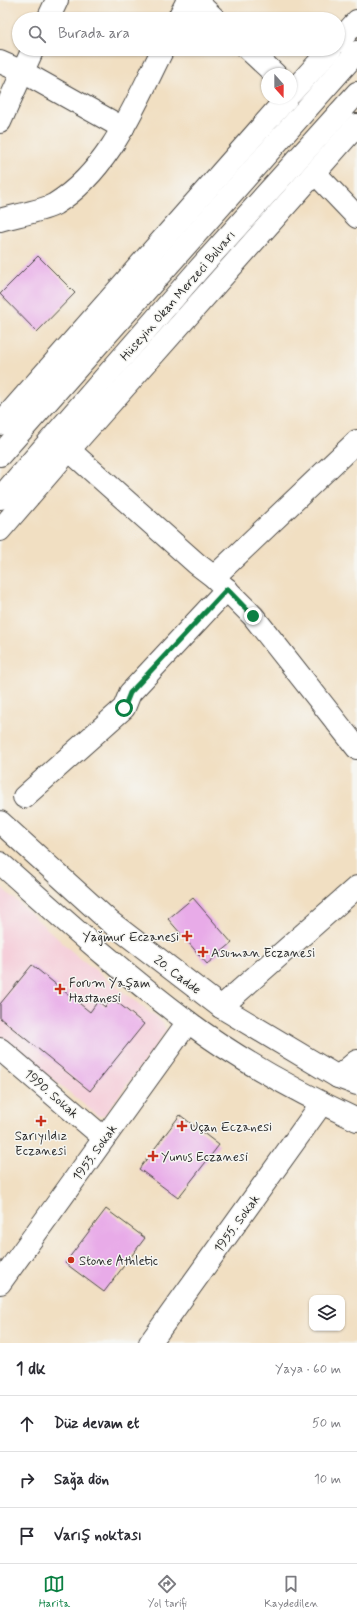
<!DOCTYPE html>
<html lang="tr">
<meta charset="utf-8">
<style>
:root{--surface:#fff;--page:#f2f2f3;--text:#2b2b33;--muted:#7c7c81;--line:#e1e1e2;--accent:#0b8043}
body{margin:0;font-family:Mynerve,sans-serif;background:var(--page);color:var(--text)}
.controls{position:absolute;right:12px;bottom:12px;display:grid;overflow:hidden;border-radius:8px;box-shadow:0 1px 3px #0004}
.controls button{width:36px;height:36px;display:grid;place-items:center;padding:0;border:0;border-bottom:1px solid var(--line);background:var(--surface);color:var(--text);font:20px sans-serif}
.compass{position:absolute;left:261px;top:68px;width:36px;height:36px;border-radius:50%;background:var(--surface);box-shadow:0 1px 3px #0004;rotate:159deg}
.stop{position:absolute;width:12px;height:12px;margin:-9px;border:3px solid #0b8043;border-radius:50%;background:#fff}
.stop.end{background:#0b8043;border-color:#fff;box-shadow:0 1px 4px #0008}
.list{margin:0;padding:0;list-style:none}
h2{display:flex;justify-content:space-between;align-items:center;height:52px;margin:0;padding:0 16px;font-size:17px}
h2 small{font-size:13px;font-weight:400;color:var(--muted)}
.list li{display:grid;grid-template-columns:26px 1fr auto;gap:12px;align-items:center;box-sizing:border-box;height:56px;padding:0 16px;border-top:1px solid var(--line)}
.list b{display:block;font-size:15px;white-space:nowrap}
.list em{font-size:13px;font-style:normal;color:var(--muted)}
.icon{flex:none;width:22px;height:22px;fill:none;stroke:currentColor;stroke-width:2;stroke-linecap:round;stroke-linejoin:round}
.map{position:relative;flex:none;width:357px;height:1343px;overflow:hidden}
.search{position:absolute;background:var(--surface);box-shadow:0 1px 3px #0004;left:12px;right:12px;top:12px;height:44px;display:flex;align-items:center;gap:10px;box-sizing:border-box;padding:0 14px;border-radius:22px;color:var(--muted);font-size:15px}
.sheet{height:220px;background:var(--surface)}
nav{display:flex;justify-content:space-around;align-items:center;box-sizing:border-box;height:56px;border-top:1px solid var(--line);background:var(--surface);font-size:11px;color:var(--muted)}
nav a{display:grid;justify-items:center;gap:2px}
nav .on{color:var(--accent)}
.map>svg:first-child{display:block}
.built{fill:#f5cfda}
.building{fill:#e8abe8}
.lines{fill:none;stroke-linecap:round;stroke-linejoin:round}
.minor-casing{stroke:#494642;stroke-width:24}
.tertiary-casing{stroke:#494642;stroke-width:24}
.primary-casing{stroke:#494642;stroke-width:24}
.minor{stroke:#fff;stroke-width:22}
.tertiary{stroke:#fff;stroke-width:22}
.primary{stroke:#fff;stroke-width:22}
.route{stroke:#0b8043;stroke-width:5}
.poi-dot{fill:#c8321e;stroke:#f6f6f2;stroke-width:1.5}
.labels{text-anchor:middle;stroke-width:3;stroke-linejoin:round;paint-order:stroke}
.street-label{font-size:13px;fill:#2b2b2b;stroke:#f6f6f2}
.poi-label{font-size:13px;fill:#2b2b2b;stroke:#f6f6f2;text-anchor:start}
</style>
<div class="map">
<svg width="357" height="1343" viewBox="0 0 357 1343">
<rect width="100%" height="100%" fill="#f6f6f2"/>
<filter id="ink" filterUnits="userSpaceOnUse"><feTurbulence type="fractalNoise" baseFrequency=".025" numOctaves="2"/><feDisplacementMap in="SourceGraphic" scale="8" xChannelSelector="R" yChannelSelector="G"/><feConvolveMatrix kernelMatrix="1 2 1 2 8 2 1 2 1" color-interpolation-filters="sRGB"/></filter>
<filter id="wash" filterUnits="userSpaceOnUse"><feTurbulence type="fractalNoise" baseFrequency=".012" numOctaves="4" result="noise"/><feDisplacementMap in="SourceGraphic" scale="16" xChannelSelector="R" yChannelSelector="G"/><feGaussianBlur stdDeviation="0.9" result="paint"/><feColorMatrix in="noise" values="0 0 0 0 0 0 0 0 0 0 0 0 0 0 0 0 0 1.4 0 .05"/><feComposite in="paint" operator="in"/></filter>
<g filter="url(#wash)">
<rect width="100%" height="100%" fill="#f1dfc2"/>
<!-- built -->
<polygon class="built" points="0,886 76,955 163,1023 166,1031 104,1116 98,1116 0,1036"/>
<g id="blocks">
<!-- building -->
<g class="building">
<polygon points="38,256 75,293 37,332 0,294"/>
<polygon points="193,898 232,943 207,964 168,919"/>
<polygon points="32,965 90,1012 98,1001 105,1007 112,998 144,1024 90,1091 0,1018 0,1004"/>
<polygon points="180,1115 219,1145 178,1198 139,1169"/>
<polygon points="106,1209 145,1238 104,1292 65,1263"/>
</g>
</g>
</g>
<g filter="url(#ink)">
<use href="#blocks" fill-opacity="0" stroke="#494642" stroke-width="1"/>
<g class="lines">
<!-- minor casing -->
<g class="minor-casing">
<g id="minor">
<polyline points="195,0 215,19"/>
<polyline points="48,19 57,0"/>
<polyline points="178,19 188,0"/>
<polyline points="248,49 275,74"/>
<polyline points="0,62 23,72 123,128"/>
<polyline points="0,122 33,49"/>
<polyline points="315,173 357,217"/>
<path d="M0,220C13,216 46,210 55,204C110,170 135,104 163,49"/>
<polyline points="69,450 197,564 214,577 253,616 357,748"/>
<polyline points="214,577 357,441"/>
<polyline points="24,797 124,708 130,693 227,589"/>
<polyline points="221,1007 357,887"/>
<polyline points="0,1049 104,1138"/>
<polyline points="338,1077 357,1061"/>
<polyline points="0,1283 188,1022"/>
<polyline points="150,1343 322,1103"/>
</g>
</g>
<!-- tertiary casing -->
<g class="tertiary-casing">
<g id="tertiary">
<polyline points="0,822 109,921 221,1007 338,1077 357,1084"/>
<path d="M0,863C61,917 121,972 187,1021C237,1059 300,1093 357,1120"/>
</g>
</g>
<!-- primary casing -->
<g class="primary-casing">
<g id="primary">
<polyline points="338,42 357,21"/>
<polyline points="291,93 331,49"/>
<polyline points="0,424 287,98"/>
<polyline points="0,455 357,52"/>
<polyline points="0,498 199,269 357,93"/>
<polyline points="0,530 69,450 357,125"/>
</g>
</g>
<!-- minor -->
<use href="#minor" class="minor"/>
<!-- tertiary -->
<use href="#tertiary" class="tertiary"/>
<!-- primary -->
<use href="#primary" class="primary"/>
</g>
</g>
<g class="lines" filter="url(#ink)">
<!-- route -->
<polyline class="route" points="124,708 130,693 227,589 253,616"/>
</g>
<!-- markers -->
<g class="poi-dot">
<path d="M185 930h4v4h4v4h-4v4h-4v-4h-4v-4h4z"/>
<path d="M201 946h4v4h4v4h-4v4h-4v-4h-4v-4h4z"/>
<path d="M58 983h4v4h4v4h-4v4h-4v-4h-4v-4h4z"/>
<path d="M39 1115h4v4h4v4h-4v4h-4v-4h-4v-4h4z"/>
<path d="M180 1120h4v4h4v4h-4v4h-4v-4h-4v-4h4z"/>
<path d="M151 1150h4v4h4v4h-4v4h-4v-4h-4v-4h4z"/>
<circle cx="71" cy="1260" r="4"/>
</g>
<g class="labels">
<!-- street labels -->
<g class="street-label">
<text transform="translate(177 295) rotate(-49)" y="5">Hüseyin Okan Merzeci Bulvarı</text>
<text transform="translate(178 974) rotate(37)" y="5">20. Cadde</text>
<text transform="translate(52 1093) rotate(41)" y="5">1990. Sokak</text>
<text transform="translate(94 1152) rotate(-54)" y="5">1953. Sokak</text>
<text transform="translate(236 1223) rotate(-54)" y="5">1955. Sokak</text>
</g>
<!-- poi labels -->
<g class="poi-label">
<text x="179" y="941" text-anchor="end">Yağmur Eczanesi</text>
<text x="211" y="957">Asuman Eczanesi</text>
<text x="69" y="987">Forum Yaşam<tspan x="69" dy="15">Hastanesi</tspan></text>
<text x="190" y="1131">Uçan Eczanesi</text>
<text x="41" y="1140" text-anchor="middle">Sarıyıldız<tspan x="41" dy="15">Eczanesi</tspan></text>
<text x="161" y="1161">Yunus Eczanesi</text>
<text x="79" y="1265">Stone Athletic</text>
</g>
</g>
</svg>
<div class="controls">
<button><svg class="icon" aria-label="layers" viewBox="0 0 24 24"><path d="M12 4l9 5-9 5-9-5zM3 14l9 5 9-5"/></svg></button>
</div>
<svg class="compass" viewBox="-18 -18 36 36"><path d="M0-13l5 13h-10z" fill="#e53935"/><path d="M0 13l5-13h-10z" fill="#7c7c81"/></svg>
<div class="stop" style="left:124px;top:708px"></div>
<div class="stop end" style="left:253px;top:616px"></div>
<div class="search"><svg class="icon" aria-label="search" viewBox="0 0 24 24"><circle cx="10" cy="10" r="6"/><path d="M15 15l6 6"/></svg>Burada ara</div>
</div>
<section class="sheet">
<h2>1 dk<small>Yaya · 60 m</small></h2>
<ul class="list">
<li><svg class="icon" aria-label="ahead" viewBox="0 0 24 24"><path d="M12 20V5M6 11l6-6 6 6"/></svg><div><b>Düz devam et</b></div><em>50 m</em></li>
<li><svg class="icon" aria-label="right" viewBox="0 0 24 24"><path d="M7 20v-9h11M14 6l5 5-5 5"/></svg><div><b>Sağa dön</b></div><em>10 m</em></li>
<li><svg class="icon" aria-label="arrive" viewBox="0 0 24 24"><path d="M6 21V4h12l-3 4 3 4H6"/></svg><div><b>Varış noktası</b></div></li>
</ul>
</section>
<nav>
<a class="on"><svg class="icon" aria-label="map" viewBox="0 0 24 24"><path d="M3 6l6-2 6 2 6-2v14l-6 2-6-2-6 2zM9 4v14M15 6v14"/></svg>Harita</a>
<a><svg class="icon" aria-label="directions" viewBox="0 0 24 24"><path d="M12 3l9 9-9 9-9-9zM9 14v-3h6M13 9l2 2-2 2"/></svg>Yol tarifi</a>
<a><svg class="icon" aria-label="saved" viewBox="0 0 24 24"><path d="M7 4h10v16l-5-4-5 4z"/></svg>Kaydedilen</a>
</nav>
